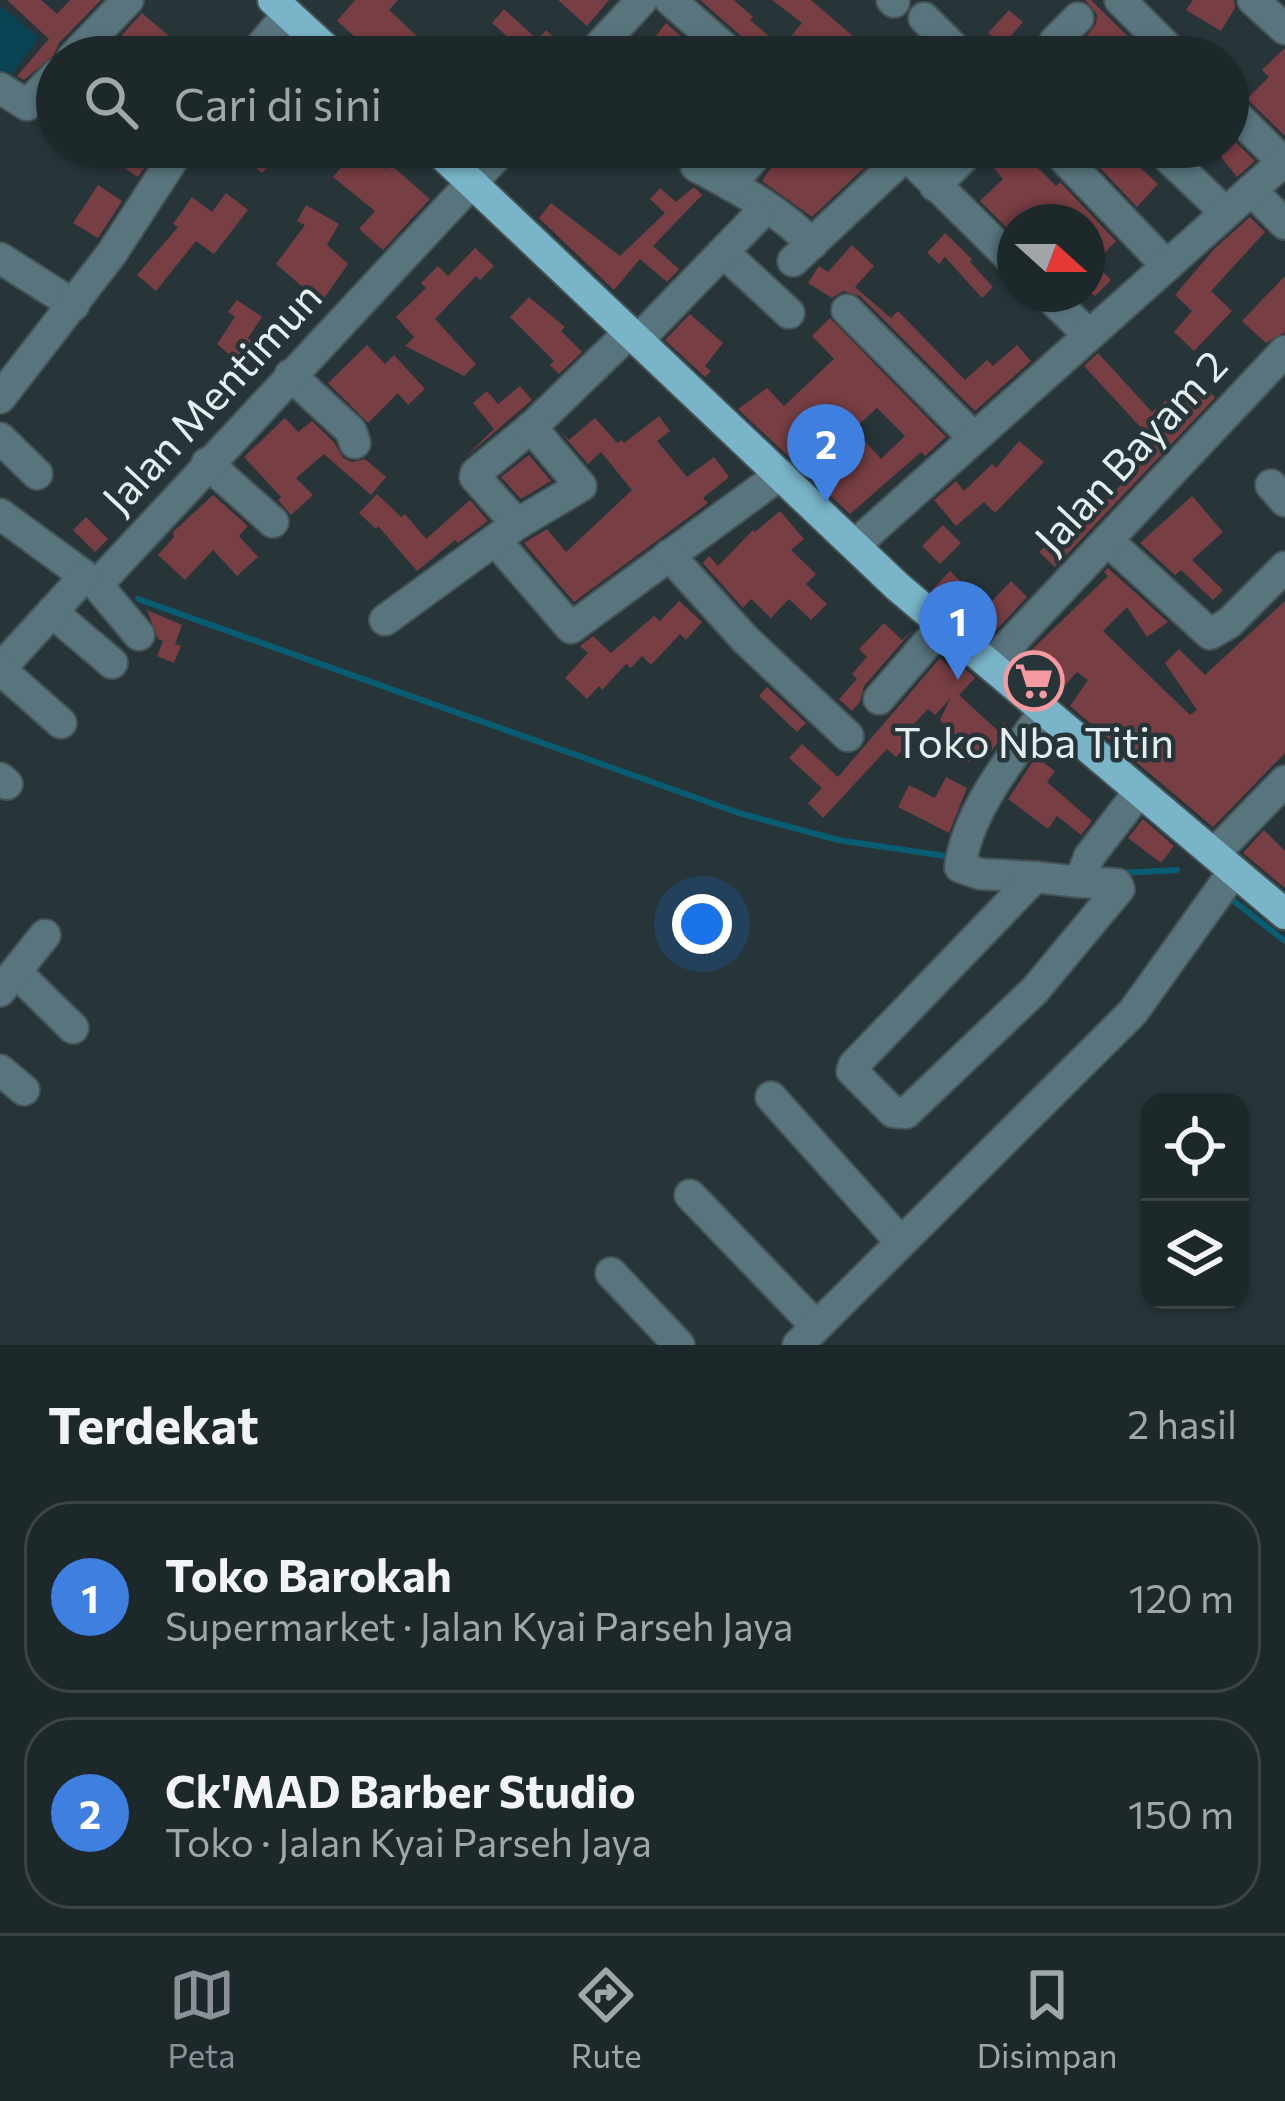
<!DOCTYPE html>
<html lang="id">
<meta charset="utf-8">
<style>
:root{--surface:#1d282b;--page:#253033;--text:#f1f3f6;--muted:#a0a6a9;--line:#3b4447;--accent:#8c9099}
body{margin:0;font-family:Commissioner,sans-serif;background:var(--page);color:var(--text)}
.controls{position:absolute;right:36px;bottom:36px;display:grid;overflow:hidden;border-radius:24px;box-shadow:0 3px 9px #0004}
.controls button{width:108px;height:108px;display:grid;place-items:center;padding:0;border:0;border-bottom:3px solid var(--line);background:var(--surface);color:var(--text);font:60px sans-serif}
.compass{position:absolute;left:997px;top:204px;width:108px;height:108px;border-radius:50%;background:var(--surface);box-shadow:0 3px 9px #0004;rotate:111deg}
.you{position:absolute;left:702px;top:924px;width:42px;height:42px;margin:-30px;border:9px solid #fff;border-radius:50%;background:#1a73e8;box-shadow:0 0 0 18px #1a73e833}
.badge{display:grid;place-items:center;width:78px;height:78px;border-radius:50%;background:var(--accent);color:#fff;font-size:39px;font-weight:700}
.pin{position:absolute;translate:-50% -99px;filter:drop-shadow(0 3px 6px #0008)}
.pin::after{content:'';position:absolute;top:63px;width:42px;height:36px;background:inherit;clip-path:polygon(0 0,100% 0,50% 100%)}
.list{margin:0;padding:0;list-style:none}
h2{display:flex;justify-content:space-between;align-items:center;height:156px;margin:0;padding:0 48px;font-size:51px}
h2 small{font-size:39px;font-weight:400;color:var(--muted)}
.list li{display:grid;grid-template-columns:78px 1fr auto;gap:36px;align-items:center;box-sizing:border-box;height:192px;margin:0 24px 24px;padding:0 24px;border:3px solid var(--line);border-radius:48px}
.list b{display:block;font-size:45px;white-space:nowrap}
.list p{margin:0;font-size:39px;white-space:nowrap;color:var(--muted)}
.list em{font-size:39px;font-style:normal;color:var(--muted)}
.icon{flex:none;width:66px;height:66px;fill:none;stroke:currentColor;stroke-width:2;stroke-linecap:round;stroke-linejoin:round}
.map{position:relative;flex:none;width:1285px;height:1345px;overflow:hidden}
.search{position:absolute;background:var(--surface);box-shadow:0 3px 9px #0004;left:36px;right:36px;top:36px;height:132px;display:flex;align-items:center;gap:30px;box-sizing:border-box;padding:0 42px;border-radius:66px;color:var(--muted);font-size:45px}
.sheet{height:588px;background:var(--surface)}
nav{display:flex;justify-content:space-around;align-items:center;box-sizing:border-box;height:168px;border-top:3px solid var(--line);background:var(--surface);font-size:33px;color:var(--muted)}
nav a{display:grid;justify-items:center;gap:6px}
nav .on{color:var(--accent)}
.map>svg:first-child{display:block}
.green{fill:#084454}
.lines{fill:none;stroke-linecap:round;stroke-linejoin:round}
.stream{stroke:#085d72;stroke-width:6}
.building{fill:#773e43;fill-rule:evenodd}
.minor-casing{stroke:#455356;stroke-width:34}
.major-casing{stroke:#455356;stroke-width:34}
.minor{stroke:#58747d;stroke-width:30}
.major{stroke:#79b4c8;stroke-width:30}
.labels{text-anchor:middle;stroke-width:9;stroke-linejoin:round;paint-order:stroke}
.street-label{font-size:42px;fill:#e5eef1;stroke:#273539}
.poi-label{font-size:42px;fill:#e5eef1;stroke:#273539}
</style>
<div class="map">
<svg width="1285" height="1345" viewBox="0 0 1285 1345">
<rect width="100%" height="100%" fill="#273539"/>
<!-- green -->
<polygon class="green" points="0,6 39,38 2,86 0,85"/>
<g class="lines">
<!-- stream -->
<g class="stream">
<polyline points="138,599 739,813 838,840 945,856"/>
<polyline points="1121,873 1177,870"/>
<polyline points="1230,898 1285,941"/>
</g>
</g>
<!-- building -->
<g class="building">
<polygon points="7,0 41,0 57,14 70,0 101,0 59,43 54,55 24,80 17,76 49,39"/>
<polygon points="355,0 398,0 389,10 417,36 398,57 370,57 362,50 365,46 337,21"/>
<polygon points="558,0 609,0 587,26"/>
<polygon points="700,0 734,0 753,17 750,20 782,47 802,23 772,0 811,0 863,45 853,57 755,57 748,42"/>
<polygon points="1085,0 1091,0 1149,57 1106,57 1085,38 1096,24 1097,14"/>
<polygon points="1193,0 1234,0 1235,8 1221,31 1186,10"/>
<polygon points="504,9 538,40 546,30 570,52 570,57 493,57 509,38 492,23"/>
<polygon points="1009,10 1023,22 1002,46 988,33"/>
<polygon points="142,13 176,42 163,57 147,57 122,35"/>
<polygon points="666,23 700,53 697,57 639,57"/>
<polygon points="1285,48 1285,136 1247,99 1269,77 1262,70"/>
<polygon points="1228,135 1255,161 1237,177 1213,147 1228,147"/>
<polygon points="93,147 151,147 156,150 138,177"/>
<polygon points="233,147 266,147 277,157 262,173"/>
<polygon points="358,147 385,169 390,164 430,199 383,250 359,229 375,211 333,177"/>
<polygon points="785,147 824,147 846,163 861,147 869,147 878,155 812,217 762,181"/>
<polygon points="1012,147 1022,147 1031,161 1056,186 1060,182 1116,241 1098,260 1087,248 1087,222 1015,222 1015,236 980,201 1003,179 991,165"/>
<polygon points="1092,147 1118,147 1158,184 1137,207 1086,153"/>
<polygon points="98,185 122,201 98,238 73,223"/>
<polygon points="694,187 702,195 653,246 679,269 667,282 640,259 614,290 539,218 551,203 620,256 665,213 650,199 660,188 676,202"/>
<polygon points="226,193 248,210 214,254 196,241 156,291 137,275 178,227 173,224 192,197 212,212"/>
<polygon points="306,205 339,224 327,245 348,264 321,303 276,264 305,225 297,221"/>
<polygon points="1250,217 1265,232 1211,291 1232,311 1194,351 1174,332 1192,311 1175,295 1215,248"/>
<polygon points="945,233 972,259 970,262 993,287 982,298 945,257 939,264 927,253"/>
<polygon points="852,245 874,266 855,287 891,318 898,311 965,380 987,360 993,366 1017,345 1031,361 975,411 860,296 843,291 832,298 808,283 819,266 828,272"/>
<polygon points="475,248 494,266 480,280 476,276 435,319 476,364 464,376 405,346 414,337 396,317 426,288 421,283 438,266 448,276"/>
<polygon points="1087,256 1111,280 1095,296 1087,289"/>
<polygon points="1285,276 1285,332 1266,343 1242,321"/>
<polygon points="529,297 565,327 561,331 582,352 559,374 550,365 554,361 510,317"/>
<polygon points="237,300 262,317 248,338 260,348 244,368 217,344 235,317 228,312"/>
<polygon points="690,314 723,343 705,366 711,371 705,377 665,340"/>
<path d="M830,318L946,437L925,456L921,452L850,514L738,409L767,388L784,406L834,359L812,336ZM877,408L905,436L881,459L854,429Z"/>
<polygon points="367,345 385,364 394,355 425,389 408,405 398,393 368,423 328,383"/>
<polygon points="1098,353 1152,412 1175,393 1184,404 1207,387 1215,398 1055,567 1039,552 1098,497 1104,503 1134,471 1120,454 1146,433 1084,366"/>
<polygon points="520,386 532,400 463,459 494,429 473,403 487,391 498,404"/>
<polygon points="659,416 670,431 657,441 687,477 714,457 729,477 703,498 708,503 574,602 524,543 547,529 566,552 632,490 601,452 588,464 558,429 569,440 595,418 617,443 622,440 624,443"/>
<polygon points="285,418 298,432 312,421 334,442 343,458 352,462 365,459 386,477 371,495 324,454 296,478 313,495 291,515 278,500 281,497 244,457"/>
<polygon points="1019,441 1044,462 995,513 984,502 956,526 934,500 956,481 964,491 992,464 996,468"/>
<polygon points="529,455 551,481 521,499 501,477"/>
<polygon points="377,494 401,517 405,514 426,539 470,500 488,521 458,543 455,540 417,571 378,526 376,529 359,513"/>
<polygon points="213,495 248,526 239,536 258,557 237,576 213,550 185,580 158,555 174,537 173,532"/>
<polygon points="1192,496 1223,532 1192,560 1223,590 1213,600 1181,570 1175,575 1140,543"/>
<polygon points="780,511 804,539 791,550 816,574 806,584 827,604 811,620 789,599 771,618 751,599 743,608 703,563 709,556 718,566 753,530 755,532"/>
<polygon points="86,517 108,539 95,552 73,530"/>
<polygon points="943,525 961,543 940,564 922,546"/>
<polygon points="1108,568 1168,622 1147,637 1127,607 1103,631 1190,715 1197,710 1165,663 1179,649 1205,675 1285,601 1285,753 1213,827 1070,706 1088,680 1077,672 1056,695 1018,663 1108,576 1104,572"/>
<polygon points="950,571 966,587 949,604 932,590"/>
<polygon points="1011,581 1027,597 989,638 971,623"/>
<polygon points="679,601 702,622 686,640 680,634 651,665 642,656 631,668 626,664 602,690 599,686 587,699 565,678 588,653 580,646 593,636 611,653 654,616 660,621"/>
<polygon points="147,610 182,625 175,644 181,646 174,663 157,656 163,641 158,639"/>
<polygon points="884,623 902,640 912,631 864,686 860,702 852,711 839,699 857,679 852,674 867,657 859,649"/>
<polygon points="940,658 956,674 963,667 975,678 959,695 997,730 1004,722 1009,727 991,752 984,745 968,763 949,746 958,737 940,720 950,699 935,715 928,709 906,732 913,739 896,757 887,749 823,818 808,803 822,788 789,758 802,744 838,777"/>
<polygon points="767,687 806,723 797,732 759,696"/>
<polygon points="1036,757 1055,771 1047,782 1092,821 1081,835 1057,816 1048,829 1008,799"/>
<polygon points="946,777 967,788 949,833 898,807 909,785 935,798"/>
<polygon points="1143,819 1174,846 1161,863 1128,838"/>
<polygon points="1264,830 1285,851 1285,888 1243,853"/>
</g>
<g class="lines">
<!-- minor casing -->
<g class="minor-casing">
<g id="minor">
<polyline points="670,0 735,57"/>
<polyline points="892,0 894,2"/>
<polyline points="1120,0 1177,57"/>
<polyline points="1253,0 1285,29"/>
<polyline points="924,18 963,57"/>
<polyline points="73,57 128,0"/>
<polyline points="252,57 288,14"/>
<polyline points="589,57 642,0"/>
<polyline points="1062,57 1056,51 1055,41 1078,18"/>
<polyline points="0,88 27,105 57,74"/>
<polyline points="1228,107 1283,162"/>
<polyline points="898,147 1015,263"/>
<polyline points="1053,147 1167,266"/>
<polyline points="1157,147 1225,212"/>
<path d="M696,166C738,189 777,208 812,244"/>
<polyline points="730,185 763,147"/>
<polyline points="935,186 974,147"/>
<polyline points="1251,190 1285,224"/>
<polyline points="723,252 789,313"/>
<polyline points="0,258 74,305"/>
<polyline points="793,261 906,155"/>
<polyline points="1047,294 1088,334"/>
<polyline points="847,310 972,436"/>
<polyline points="638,340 758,216"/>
<polyline points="290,375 351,431 355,443"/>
<polyline points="0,398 112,253 181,147"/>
<polyline points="0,438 37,474"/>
<polyline points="207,463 273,522"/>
<polyline points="1271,485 1285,501"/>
<polyline points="0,514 97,585 505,147"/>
<polyline points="517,524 475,477 476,473 533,426 630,332"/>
<polyline points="495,540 571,628 781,474"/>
<polyline points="1107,540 1210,634 1229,623 1285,567"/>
<polyline points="855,545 1285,160"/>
<polyline points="669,555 745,639 848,736"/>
<polyline points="97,585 139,635"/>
<polyline points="52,612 112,663"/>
<polyline points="385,620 517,524 581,486 531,427"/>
<polyline points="990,665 1285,351"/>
<polyline points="0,669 84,577"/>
<polyline points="0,669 61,723"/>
<polyline points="879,699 943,625"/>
<polyline points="0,778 7,784"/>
<polyline points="1214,854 1285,781"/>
<path d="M1035,877L980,874L960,867C968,810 1011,759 1043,713"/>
<polyline points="1080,882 1035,877 854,1065 852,1071 893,1112 906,1113 1035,990 1119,889 1117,884 1080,882 1089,857 1138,793"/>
<polyline points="16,972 73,1028"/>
<polyline points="0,991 45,935"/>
<polyline points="0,1070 24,1090"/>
<polyline points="771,1097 900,1241"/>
<polyline points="690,1195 816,1326"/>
<polyline points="611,1273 679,1345"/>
<polyline points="798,1345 1133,1012 1234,871"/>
</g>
</g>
<!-- major casing -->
<g class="major-casing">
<g id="major">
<polyline points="273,0 335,57"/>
<polyline points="434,147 898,587 1285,914"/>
</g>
</g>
<!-- minor -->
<use href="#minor" class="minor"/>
<!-- major -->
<use href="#major" class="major"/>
</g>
<!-- icons -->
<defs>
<g id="supermarket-ring" transform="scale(3)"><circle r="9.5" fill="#273539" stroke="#f49aa0" stroke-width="1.5"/><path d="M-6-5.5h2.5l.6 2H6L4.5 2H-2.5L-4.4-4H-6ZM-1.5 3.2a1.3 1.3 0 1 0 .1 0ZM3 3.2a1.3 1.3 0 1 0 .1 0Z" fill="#f49aa0"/></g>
</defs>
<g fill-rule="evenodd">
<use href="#supermarket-ring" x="1034" y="681"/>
</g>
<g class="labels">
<!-- street labels -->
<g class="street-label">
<text transform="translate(212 398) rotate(-47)" y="15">Jalan Mentimun</text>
<text transform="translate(1131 452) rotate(-47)" y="15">Jalan Bayam 2</text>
</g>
<!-- poi labels -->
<g class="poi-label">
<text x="1034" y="758">Toko Nba Titin</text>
</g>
</g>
</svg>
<div class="controls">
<button><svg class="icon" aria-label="locate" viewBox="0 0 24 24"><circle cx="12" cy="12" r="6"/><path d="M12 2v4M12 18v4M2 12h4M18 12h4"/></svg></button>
<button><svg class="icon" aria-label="layers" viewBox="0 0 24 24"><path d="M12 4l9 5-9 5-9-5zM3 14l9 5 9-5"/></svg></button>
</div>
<svg class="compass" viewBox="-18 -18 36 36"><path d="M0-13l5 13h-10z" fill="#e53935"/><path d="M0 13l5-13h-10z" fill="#a0a6a9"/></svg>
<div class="you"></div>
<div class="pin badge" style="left:958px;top:680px;background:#3f7fe0">1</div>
<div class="pin badge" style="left:826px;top:503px;background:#3f7fe0">2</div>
<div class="search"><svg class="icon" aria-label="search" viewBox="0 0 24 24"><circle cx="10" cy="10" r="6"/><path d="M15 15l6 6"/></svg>Cari di sini</div>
</div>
<section class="sheet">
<h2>Terdekat<small>2 hasil</small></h2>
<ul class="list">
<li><span class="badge" style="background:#3f7fe0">1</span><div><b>Toko Barokah</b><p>Supermarket · Jalan Kyai Parseh Jaya</p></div><em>120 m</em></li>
<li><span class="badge" style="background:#3f7fe0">2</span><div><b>Ck'MAD Barber Studio</b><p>Toko · Jalan Kyai Parseh Jaya</p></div><em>150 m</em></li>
</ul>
</section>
<nav>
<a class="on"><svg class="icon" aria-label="map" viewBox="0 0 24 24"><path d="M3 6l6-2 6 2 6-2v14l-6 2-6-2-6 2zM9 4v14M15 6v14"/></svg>Peta</a>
<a><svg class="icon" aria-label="directions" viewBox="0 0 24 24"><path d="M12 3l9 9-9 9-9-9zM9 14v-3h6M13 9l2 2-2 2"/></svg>Rute</a>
<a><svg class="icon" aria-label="saved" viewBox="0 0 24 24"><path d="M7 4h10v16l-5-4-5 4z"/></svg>Disimpan</a>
</nav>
